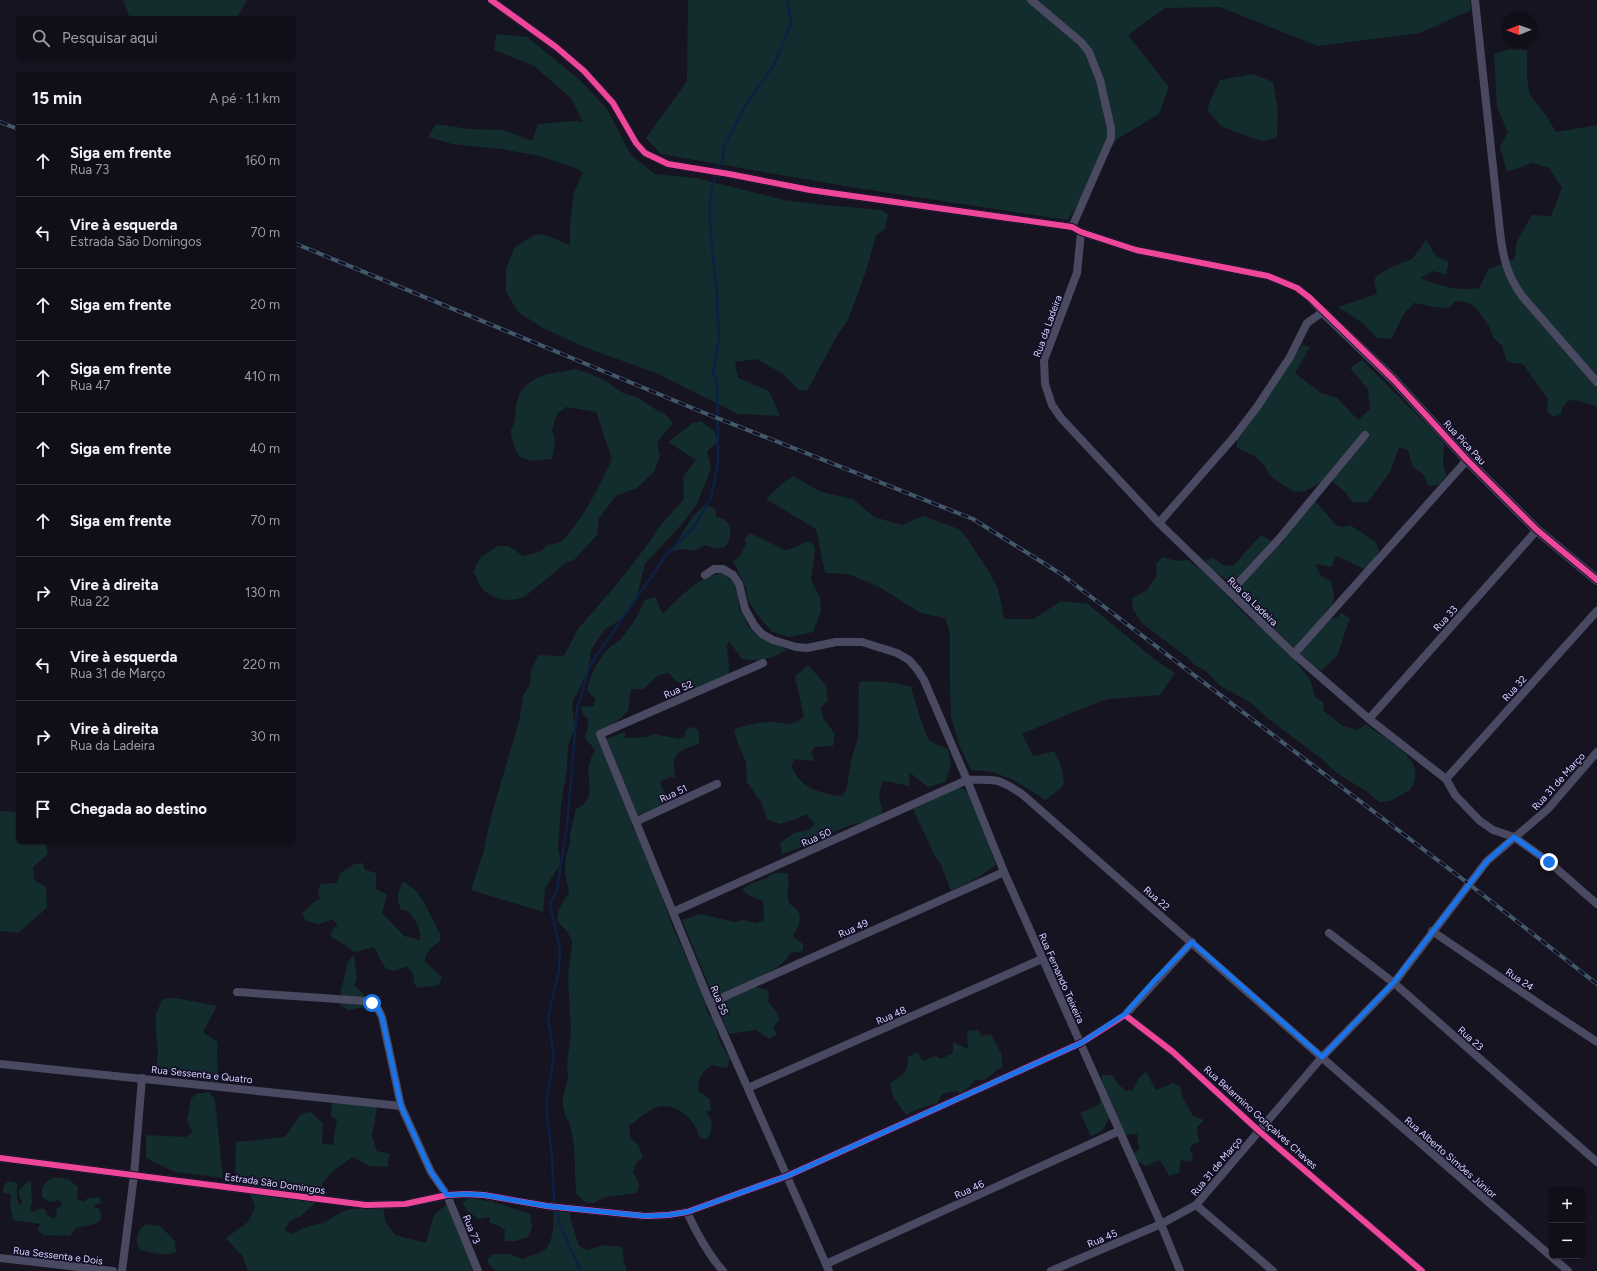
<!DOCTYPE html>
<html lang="pt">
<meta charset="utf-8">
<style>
:root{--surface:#100f19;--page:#191822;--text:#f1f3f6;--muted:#9c9ca2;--line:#302f38}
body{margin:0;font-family:Figtree,sans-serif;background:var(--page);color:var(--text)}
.controls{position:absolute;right:12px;bottom:12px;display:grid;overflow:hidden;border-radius:6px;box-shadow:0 1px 3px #0004}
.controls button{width:36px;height:36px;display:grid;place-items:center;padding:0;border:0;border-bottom:1px solid var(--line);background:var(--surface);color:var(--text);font:20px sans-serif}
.compass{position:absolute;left:1501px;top:12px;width:36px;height:36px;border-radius:50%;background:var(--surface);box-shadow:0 1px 3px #0004;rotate:269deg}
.stop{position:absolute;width:12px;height:12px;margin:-9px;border:3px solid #1a73e8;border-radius:50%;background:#fff}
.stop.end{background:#1a73e8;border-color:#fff;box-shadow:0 1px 4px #0008}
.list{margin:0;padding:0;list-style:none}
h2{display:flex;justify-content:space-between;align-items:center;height:52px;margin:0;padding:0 16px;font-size:17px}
h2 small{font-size:13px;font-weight:400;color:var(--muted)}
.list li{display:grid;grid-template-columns:26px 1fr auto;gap:12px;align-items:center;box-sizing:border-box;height:72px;padding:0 16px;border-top:1px solid var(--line)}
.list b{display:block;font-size:15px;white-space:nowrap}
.list p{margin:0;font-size:13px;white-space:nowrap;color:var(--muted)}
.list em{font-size:13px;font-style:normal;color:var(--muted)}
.icon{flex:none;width:22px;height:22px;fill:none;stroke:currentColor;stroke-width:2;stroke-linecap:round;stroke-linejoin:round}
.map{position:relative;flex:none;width:1597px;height:1271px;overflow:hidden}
.search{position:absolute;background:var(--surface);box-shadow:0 1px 3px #0004;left:16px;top:16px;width:280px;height:44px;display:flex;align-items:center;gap:10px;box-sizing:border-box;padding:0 14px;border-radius:6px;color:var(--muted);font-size:15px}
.panel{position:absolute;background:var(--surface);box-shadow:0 1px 3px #0004;left:16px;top:72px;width:280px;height:772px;border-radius:6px}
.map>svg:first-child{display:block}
.green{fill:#132c2d}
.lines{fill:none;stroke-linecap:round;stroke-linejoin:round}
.stream{stroke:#0d2144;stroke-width:2.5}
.minor{stroke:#4a4962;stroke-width:8}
.tertiary{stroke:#4a4962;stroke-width:10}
.rail-casing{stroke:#43596b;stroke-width:4}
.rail{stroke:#130f26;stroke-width:2.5;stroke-dasharray:8;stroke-linecap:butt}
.cycleway-casing{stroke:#130f26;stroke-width:8}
.cycleway{stroke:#ed469a;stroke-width:6}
.route{stroke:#1a73e8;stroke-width:5}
.labels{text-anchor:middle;stroke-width:3.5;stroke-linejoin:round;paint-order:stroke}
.street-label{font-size:10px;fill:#d9d4ff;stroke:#130f26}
</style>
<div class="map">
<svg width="1597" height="1271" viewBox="0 0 1597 1271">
<rect width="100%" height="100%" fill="#161421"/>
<!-- green -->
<g class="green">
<polygon points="123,0 247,0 237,18 130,18"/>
<polygon points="688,0 1470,0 1471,10 1420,33 1318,46 1220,7 1165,8 1128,35 1169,87 1159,114 1117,139 1068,220 850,187 661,154 646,138 687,81"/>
<polygon points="496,34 527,37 580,80 607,109 631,155 655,174 696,178 784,200 825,205 882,210 888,215 885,229 876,235 866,271 848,320 838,334 807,391 799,390 783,374 757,359 735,362 738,378 769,391 780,416 738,414 656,373 584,347 543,328 518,312 506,292 506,268 515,247 536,234 545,235 570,245 570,225 574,192 583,172 573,167 539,156 502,149 452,144 428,137 436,124 469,129 504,130 532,141 538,124 573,121 583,122 571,98 534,66 494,50"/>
<path d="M1511,49L1527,50V75L1529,94L1546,115L1556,132L1597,125V407L1580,401L1569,400L1563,407L1561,414L1554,417L1547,412L1548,399L1523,364L1507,362L1502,346L1493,337L1489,326L1475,307L1466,302L1455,301L1449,308C1437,308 1426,305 1414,303L1404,314L1391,339L1377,338L1364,324L1338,307L1377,294L1374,282L1376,276L1390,268L1412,259L1426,240L1436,256L1449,262L1446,275L1433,271L1420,278C1443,287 1455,291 1479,288L1489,269L1514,259L1517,241L1532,215L1551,216L1562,188L1549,168L1532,163L1507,172L1500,147L1508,132L1497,108L1494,54Z"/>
<polygon points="1253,74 1273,82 1278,109 1277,138 1261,141 1244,135 1221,126 1207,110 1212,97 1220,80"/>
<polygon points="1302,345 1310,347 1295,373 1321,393 1337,398 1358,420 1370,409 1368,389 1350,368 1362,360 1434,432 1444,444 1443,462 1446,476 1439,485 1429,486 1423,474 1413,467 1408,450 1399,447 1390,472 1368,502 1352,502 1345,492 1332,481 1321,482 1304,492 1293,491 1270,476 1265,466 1255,456 1237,448 1237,438 1271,392"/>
<path d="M575,369L591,374L607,382L623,393L637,397L658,411L665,414L673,423L657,442L660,456L654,472L637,488L616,496L599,518L597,535L574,560L567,562L523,598L511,600L499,599L487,593L481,587L473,571L481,557L498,546H509L523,556L541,551L547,545L561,542C583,520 598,488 612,459L596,412L566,407L557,414L552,430L555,440L552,459L532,461L520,457C515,450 511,440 511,431C511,428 514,424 515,420C516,413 515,404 518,398C529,373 552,374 575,369Z"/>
<polygon points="701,421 714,431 718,442 707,451 711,469 697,504 681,525 645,564 637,596 622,619 605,629 591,650 588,671 572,703 575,728 568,746 567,768 561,805 558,848 561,863 545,888 543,912 471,890 483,853 492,813 519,721 523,696 530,684 531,670 539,655 564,656 578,629 617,584 651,540 659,527 684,499 683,477 696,460 668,442 693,423"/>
<polygon points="793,476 821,492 853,499 874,517 902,525 923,516 959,529 969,541 989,572 998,588 1004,619 1034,619 1061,601 1088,604 1154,659 1175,673 1160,695 1108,699 1086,707 1022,734 1033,756 1054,751 1061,765 1064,783 1060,789 1045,800 1014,780 992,772 971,770 959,744 951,717 950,683 950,633 945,618 921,613 879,587 849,574 825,573 816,529 766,499 784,482"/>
<path d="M1314,500L1337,526L1344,527L1350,525L1376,542L1379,551L1374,560L1364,569L1336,556L1331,567L1315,564L1321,576L1331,581C1335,595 1337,603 1324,612L1331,618H1336L1342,613L1350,618L1337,656L1322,670L1313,666L1257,613L1230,582L1209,568L1205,560L1213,558L1223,565L1233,566L1261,535L1270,540L1282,544L1289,529Z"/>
<polygon points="710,506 716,510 716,516 724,519 730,526 730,538 725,547 716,549 705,545 694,551 682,549 672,551 692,517 703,507"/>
<polygon points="750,533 785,550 794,548 808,541 813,544 815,549 811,580 820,598 821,611 813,632 790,637 772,632 756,613 748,600 746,588 733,561 740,556 746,543 744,540"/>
<path d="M1163,557L1176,561L1188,560L1206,574L1250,619L1265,629L1290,654L1310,679L1315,697L1323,702L1324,711L1343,726L1357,730L1366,724C1382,738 1424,756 1414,782C1412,786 1412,789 1407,792C1394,798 1394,802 1379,802L1366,791L1338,774L1323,760L1270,720L1250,702L1220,686L1206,671L1196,666L1187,657L1143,624L1133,610L1132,598L1147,590L1157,575L1156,564Z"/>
<path d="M723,573C737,581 738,595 739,610L743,614L748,626L787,650C770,659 761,662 742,659L729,641L727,646L729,667L728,678L692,691L675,680L669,673C655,674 653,682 643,689H631L628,711L620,719L608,727L598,730L596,737L601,741L625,732V738L646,737L653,734L680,739L685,736V732L688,728L694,727L699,732V744C676,751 670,755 676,779L670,777L660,782C662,790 668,794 669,801L666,804L635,816L632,826L638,835L652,868L672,925L703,995L708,1014L714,1020L719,1040L730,1059L727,1068L712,1065C701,1072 698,1079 698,1091L710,1099L711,1110L706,1112C714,1121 712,1127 709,1138L704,1139L699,1137C696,1119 673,1100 655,1108C645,1112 638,1120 629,1126L631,1139C638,1143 641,1150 643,1157L636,1163L633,1172L639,1183L637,1193L606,1197L594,1203L585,1202L576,1193L574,1147L570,1124L565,1115L563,1106V1097L568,1078L567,1064L571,1033L568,977L572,941L567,931L557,921L558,911L569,892L565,872L566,857L570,843V834L576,809C598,800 586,782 589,765C590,760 593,754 595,750L585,738L588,727V719L583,715L581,707L594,706L595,699L587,690C591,673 598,659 610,647C613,644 617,643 620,640C630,628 639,615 644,601L655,597L663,614C679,598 698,576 723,573Z"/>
<path d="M808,665L826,685L828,701L821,707L823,718L835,734L833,746L814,747L811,753L815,761L795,759L791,766C794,770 796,776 799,779C810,791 828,795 843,796L847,787L851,760L858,738L859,682C878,680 893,682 911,687L920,718L929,741L948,749L951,766L945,782L928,787L909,772L910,786C901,785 892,781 883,781L879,794L882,811L880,819C867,821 855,823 843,828C822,836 804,848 782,854L780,843L794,833L808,830L815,824L806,814L796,819L780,824L767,819L762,804L747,782L746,762L738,744L734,730C743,725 764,721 774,722C788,724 791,726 804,717L795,676Z"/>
<polygon points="959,787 965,790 970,795 996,865 979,877 951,891 941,865 935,856 913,809"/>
<polygon points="0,811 18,812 18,842 45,842 48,854 33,867 34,880 46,887 47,908 18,933 0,931"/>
<path d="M363,863L365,870L376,873V889L387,895L382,913L404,936L420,940C421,929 416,920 408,911L401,910C396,897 397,894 403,881L415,890L422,899L440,934V941C433,946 424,953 425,962L442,977L439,985L417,988L414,982L413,974L407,966L395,971L387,970L382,963L374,947L354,952C347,945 338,942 330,936L334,928L338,926L333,919L319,924L306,921L302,914L314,902L320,899L318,893L320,884L338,883C339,868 345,873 354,864Z"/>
<path d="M774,873H787C791,886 786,888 788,898C789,905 793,906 797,910C804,918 797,929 793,936L803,944V951L790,953L787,959L775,969L753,981L757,987L769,991L768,1001L778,1014L779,1020L773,1028L777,1034L769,1039L756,1030L729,1034L682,920L701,914L734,922L744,920L756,923L764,920L763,901L750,896L742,890C750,881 765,881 774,873Z"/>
<path d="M354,955L357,979L354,985L372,1003L367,1010L364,1007L348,1010L340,1005C339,990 346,977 347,963Z"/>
<polygon points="176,998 217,1006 203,1032 217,1042 218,1083 156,1069 158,1050 156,1034 156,1013 163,999"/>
<path d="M978,1030L981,1036L991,1034L1001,1053L1003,1066L984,1080H975L968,1088L960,1094L957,1091L942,1094L937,1103L918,1109L906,1115L893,1097L890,1083C902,1076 909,1072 908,1057L917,1052L923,1061L935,1056L941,1059L953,1053V1042L968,1049L967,1031Z"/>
<path d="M1146,1072L1156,1090L1173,1083L1180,1086L1182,1096L1193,1116L1204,1120L1197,1127L1199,1142L1192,1145L1190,1149L1193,1157L1191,1162L1181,1160L1179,1173L1169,1176L1160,1160L1146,1166L1137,1161L1133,1154L1139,1149L1137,1134L1126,1135L1116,1119H1108C1105,1129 1101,1133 1091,1136L1080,1113L1100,1104L1102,1075H1112L1119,1085L1126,1091L1133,1090L1138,1079Z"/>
<polygon points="209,1092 215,1100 223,1178 175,1172 146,1158 146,1135 186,1137 192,1132 187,1121 191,1099 196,1094"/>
<polygon points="332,1103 366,1104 377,1108 372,1136 377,1151 390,1154 387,1167 369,1166 352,1157 333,1171 322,1184 325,1194 301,1216 290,1221 284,1230 292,1234 306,1227 323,1223 342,1212 351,1209 384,1208 385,1221 395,1235 426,1243 434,1215 447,1204 475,1271 248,1271 243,1257 226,1238 248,1222 255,1207 251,1195 235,1185 236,1142 285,1137 301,1114 311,1112 323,1124 322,1144 333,1145 337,1119 331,1117"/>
<path d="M54,1177L68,1179L78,1187L77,1199L84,1202L88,1198L100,1197L101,1203L95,1205L94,1208H98C110,1225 87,1225 76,1228L70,1236L44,1235L37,1230L40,1224L13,1220L10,1205L11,1194L3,1193V1188L6,1183L10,1181L17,1183V1197L19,1205L22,1203C20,1196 16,1193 22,1187C26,1184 27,1183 31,1181L32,1202L30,1210L32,1212L42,1208L46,1210L47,1215L52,1218L56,1217L57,1208L62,1206L60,1200L50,1202L42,1197C41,1187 45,1181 54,1177Z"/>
<polygon points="469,1198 494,1202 530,1214 532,1227 528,1237 516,1241 504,1241 505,1230 499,1226 489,1222 490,1217 478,1219 468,1211 462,1203"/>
<path d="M554,1211H569L572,1224L579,1246L587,1250L605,1245L622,1247L624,1261L627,1271H496L491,1267L487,1261L492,1254H509L523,1259C529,1256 535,1255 541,1252C555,1246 553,1224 554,1211Z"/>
<path d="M146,1224L160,1226L175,1241L176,1252C164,1257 152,1252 139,1250C135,1239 136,1231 146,1224Z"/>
</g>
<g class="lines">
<!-- stream -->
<polyline class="stream" points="581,1271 561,1228 554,1198 552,1157 546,1103 554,1056 548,1018 559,969 560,949 550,905 557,889 567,827 577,709 590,665 667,554 694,527 711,498 718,463 717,385 713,371 719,340 717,295 710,224 710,200 716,170 723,160 724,146 745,106 774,65 791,24 788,0"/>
<!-- minor -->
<g class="minor">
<polyline points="491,0 556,47 584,71 613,103 636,143 645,153 668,164 729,174 810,190 1072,227 1081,232 1136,250 1268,276 1297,288 1310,298 1323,312 1307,323 1290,357 1257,407 1234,437 1159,523"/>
<polyline points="1031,0 1081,42 1089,52 1100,80 1111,128 1111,138 1072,227"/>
<path d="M1475,0L1500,232C1503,258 1507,275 1522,296L1597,382"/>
<polyline points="1081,232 1077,273 1044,360 1045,384 1052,405 1061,418 1159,523 1294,654 1369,719 1446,779 1455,795 1480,821 1493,830 1514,837 1549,862 1597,904"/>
<polyline points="705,575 714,569 723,569 733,575 739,584 745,609 754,625 762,634 773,640 796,647 807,648 836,642 862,642 897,653 909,660 917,669 924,680 967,780 1004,872 1161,1224 1180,1271"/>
<polyline points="1230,592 1279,539 1365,435"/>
<polyline points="1294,654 1467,460"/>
<polyline points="763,663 600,734 710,1003 829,1271"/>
<polyline points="1369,719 1537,530"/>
<polyline points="1446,779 1597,611"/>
<polyline points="637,821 717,784"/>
<path d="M673,912L967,780C995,779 998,778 1022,794L1351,1083L1568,1271"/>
<polyline points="1432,931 1541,1005 1597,1042"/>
<polyline points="1329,933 1394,983 1597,1162"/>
<path d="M237,992L365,1001C375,1003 378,1008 382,1017L401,1106L431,1172L447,1195L478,1271"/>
<polyline points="710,1003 1004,872"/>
<polyline points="1125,1015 1192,942"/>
<polyline points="0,1064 401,1106"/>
<polyline points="748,1088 1042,959"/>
<polyline points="0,1158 366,1205 405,1204 447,1195 466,1194 484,1195 547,1206 645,1216 668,1215 687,1212 787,1176 1081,1043 1125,1015 1173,1052 1259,1131 1422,1271"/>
<polyline points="1196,1205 1273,1271"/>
<path d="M687,1212C697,1234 707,1253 723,1271"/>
<polyline points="0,1258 113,1271"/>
<polyline points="826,1264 1119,1131"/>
<polyline points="122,1271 134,1175 142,1078"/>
<polyline points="1051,1271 1161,1224 1196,1205 1322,1057 1394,983 1487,861 1548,809 1597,752"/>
</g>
<!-- tertiary -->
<polyline class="tertiary" points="1323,312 1393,379 1467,460 1537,530 1597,580"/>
<!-- rail casing -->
<g class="rail-casing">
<g id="rail">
<polyline points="0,122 18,129"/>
<polyline points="294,243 702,412 973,519 1061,574 1469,884 1597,984"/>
</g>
</g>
<!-- rail -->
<use href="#rail" class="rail"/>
<!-- cycleway casing -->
<g class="cycleway-casing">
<g id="cycleway">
<polyline points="491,0 556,47 584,71 613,103 636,143 645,153 668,164 729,174 810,190 1072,227 1081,232 1136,250 1268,276 1297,288 1310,298 1393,379 1467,460 1537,530 1597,580"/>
<polyline points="0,1158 366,1205 405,1204 447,1195 466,1194 484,1195 547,1206 645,1216 668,1215 687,1212 787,1176 1081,1043 1125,1015 1173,1052 1259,1131 1422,1271"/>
</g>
</g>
<!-- cycleway -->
<use href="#cycleway" class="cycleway"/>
</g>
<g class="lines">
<!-- route -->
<polyline class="route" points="372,1003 377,1006 382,1017 401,1106 431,1172 447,1195 466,1194 484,1195 547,1206 645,1216 668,1215 687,1212 787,1176 1081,1043 1125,1014 1155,980 1192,942 1322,1057 1394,982 1487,861 1514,837 1549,862"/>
</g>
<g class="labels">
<!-- street labels -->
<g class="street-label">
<text transform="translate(1047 326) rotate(-70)" y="4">Rua da Ladeira</text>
<text transform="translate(1465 442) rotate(47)" y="4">Rua Pica Pau</text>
<text transform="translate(1253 601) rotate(44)" y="4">Rua da Ladeira</text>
<text transform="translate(1445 618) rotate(-48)" y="4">Rua 33</text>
<text transform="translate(1514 688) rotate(-48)" y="4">Rua 32</text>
<text transform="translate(678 689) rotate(-23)" y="4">Rua 52</text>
<text transform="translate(1558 781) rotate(-48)" y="4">Rua 31 de Março</text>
<text transform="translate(673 793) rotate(-25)" y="4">Rua 51</text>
<text transform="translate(816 837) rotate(-24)" y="4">Rua 50</text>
<text transform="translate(1157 898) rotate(41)" y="4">Rua 22</text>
<text transform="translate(853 928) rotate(-24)" y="4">Rua 49</text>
<text transform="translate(1062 978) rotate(66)" y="4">Rua Fernando Teixeira</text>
<text transform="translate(1520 979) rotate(34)" y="4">Rua 24</text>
<text transform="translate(720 1000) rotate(67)" y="4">Rua 55</text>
<text transform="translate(891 1015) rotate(-24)" y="4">Rua 48</text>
<text transform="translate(1471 1038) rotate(42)" y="4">Rua 23</text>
<text transform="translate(202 1074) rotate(6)" y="4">Rua Sessenta e Quatro</text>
<text transform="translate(1261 1117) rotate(42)" y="4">Rua Belarmino Gonçalves Chaves</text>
<text transform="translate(1451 1157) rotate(41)" y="4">Rua Alberto Simões Júnior</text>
<text transform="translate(1216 1166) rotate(-50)" y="4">Rua 31 de Março</text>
<text transform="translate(275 1183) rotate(8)" y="4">Estrada São Domingos</text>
<text transform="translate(969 1189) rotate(-24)" y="4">Rua 46</text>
<text transform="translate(472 1229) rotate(68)" y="4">Rua 73</text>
<text transform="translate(1102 1238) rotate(-23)" y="4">Rua 45</text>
<text transform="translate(58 1255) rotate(7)" y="4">Rua Sessenta e Dois</text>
</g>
</g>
</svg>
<div class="controls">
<button>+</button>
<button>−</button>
</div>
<svg class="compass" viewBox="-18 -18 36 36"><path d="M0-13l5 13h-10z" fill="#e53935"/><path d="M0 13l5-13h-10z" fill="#9c9ca2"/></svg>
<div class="stop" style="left:372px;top:1003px"></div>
<div class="stop end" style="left:1549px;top:862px"></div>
<div class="search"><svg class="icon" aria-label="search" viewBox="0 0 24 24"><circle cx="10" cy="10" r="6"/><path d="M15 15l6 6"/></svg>Pesquisar aqui</div>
<section class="panel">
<h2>15 min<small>A pé · 1.1 km</small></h2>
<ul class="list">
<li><svg class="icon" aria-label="ahead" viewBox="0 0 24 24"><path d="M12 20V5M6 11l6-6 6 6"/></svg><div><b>Siga em frente</b><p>Rua 73</p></div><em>160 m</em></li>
<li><svg class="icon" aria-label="left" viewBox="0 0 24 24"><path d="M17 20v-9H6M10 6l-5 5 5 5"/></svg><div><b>Vire à esquerda</b><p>Estrada São Domingos</p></div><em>70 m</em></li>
<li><svg class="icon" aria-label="ahead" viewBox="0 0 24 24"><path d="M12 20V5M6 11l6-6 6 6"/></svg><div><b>Siga em frente</b></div><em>20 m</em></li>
<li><svg class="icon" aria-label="ahead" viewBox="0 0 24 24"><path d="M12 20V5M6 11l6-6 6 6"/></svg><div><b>Siga em frente</b><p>Rua 47</p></div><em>410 m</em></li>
<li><svg class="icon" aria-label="ahead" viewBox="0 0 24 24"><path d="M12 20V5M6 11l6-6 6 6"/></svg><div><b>Siga em frente</b></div><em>40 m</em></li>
<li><svg class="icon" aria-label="ahead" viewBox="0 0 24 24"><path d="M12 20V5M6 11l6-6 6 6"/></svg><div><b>Siga em frente</b></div><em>70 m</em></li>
<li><svg class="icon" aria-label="right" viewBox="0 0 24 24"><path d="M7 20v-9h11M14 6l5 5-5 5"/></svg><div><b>Vire à direita</b><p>Rua 22</p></div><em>130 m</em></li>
<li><svg class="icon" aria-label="left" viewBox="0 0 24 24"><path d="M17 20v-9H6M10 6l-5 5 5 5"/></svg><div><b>Vire à esquerda</b><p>Rua 31 de Março</p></div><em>220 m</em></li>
<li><svg class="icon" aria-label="right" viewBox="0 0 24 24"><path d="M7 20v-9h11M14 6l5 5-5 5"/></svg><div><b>Vire à direita</b><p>Rua da Ladeira</p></div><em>30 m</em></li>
<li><svg class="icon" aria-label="arrive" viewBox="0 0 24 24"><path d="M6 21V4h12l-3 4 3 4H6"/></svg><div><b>Chegada ao destino</b></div></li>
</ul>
</section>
</div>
